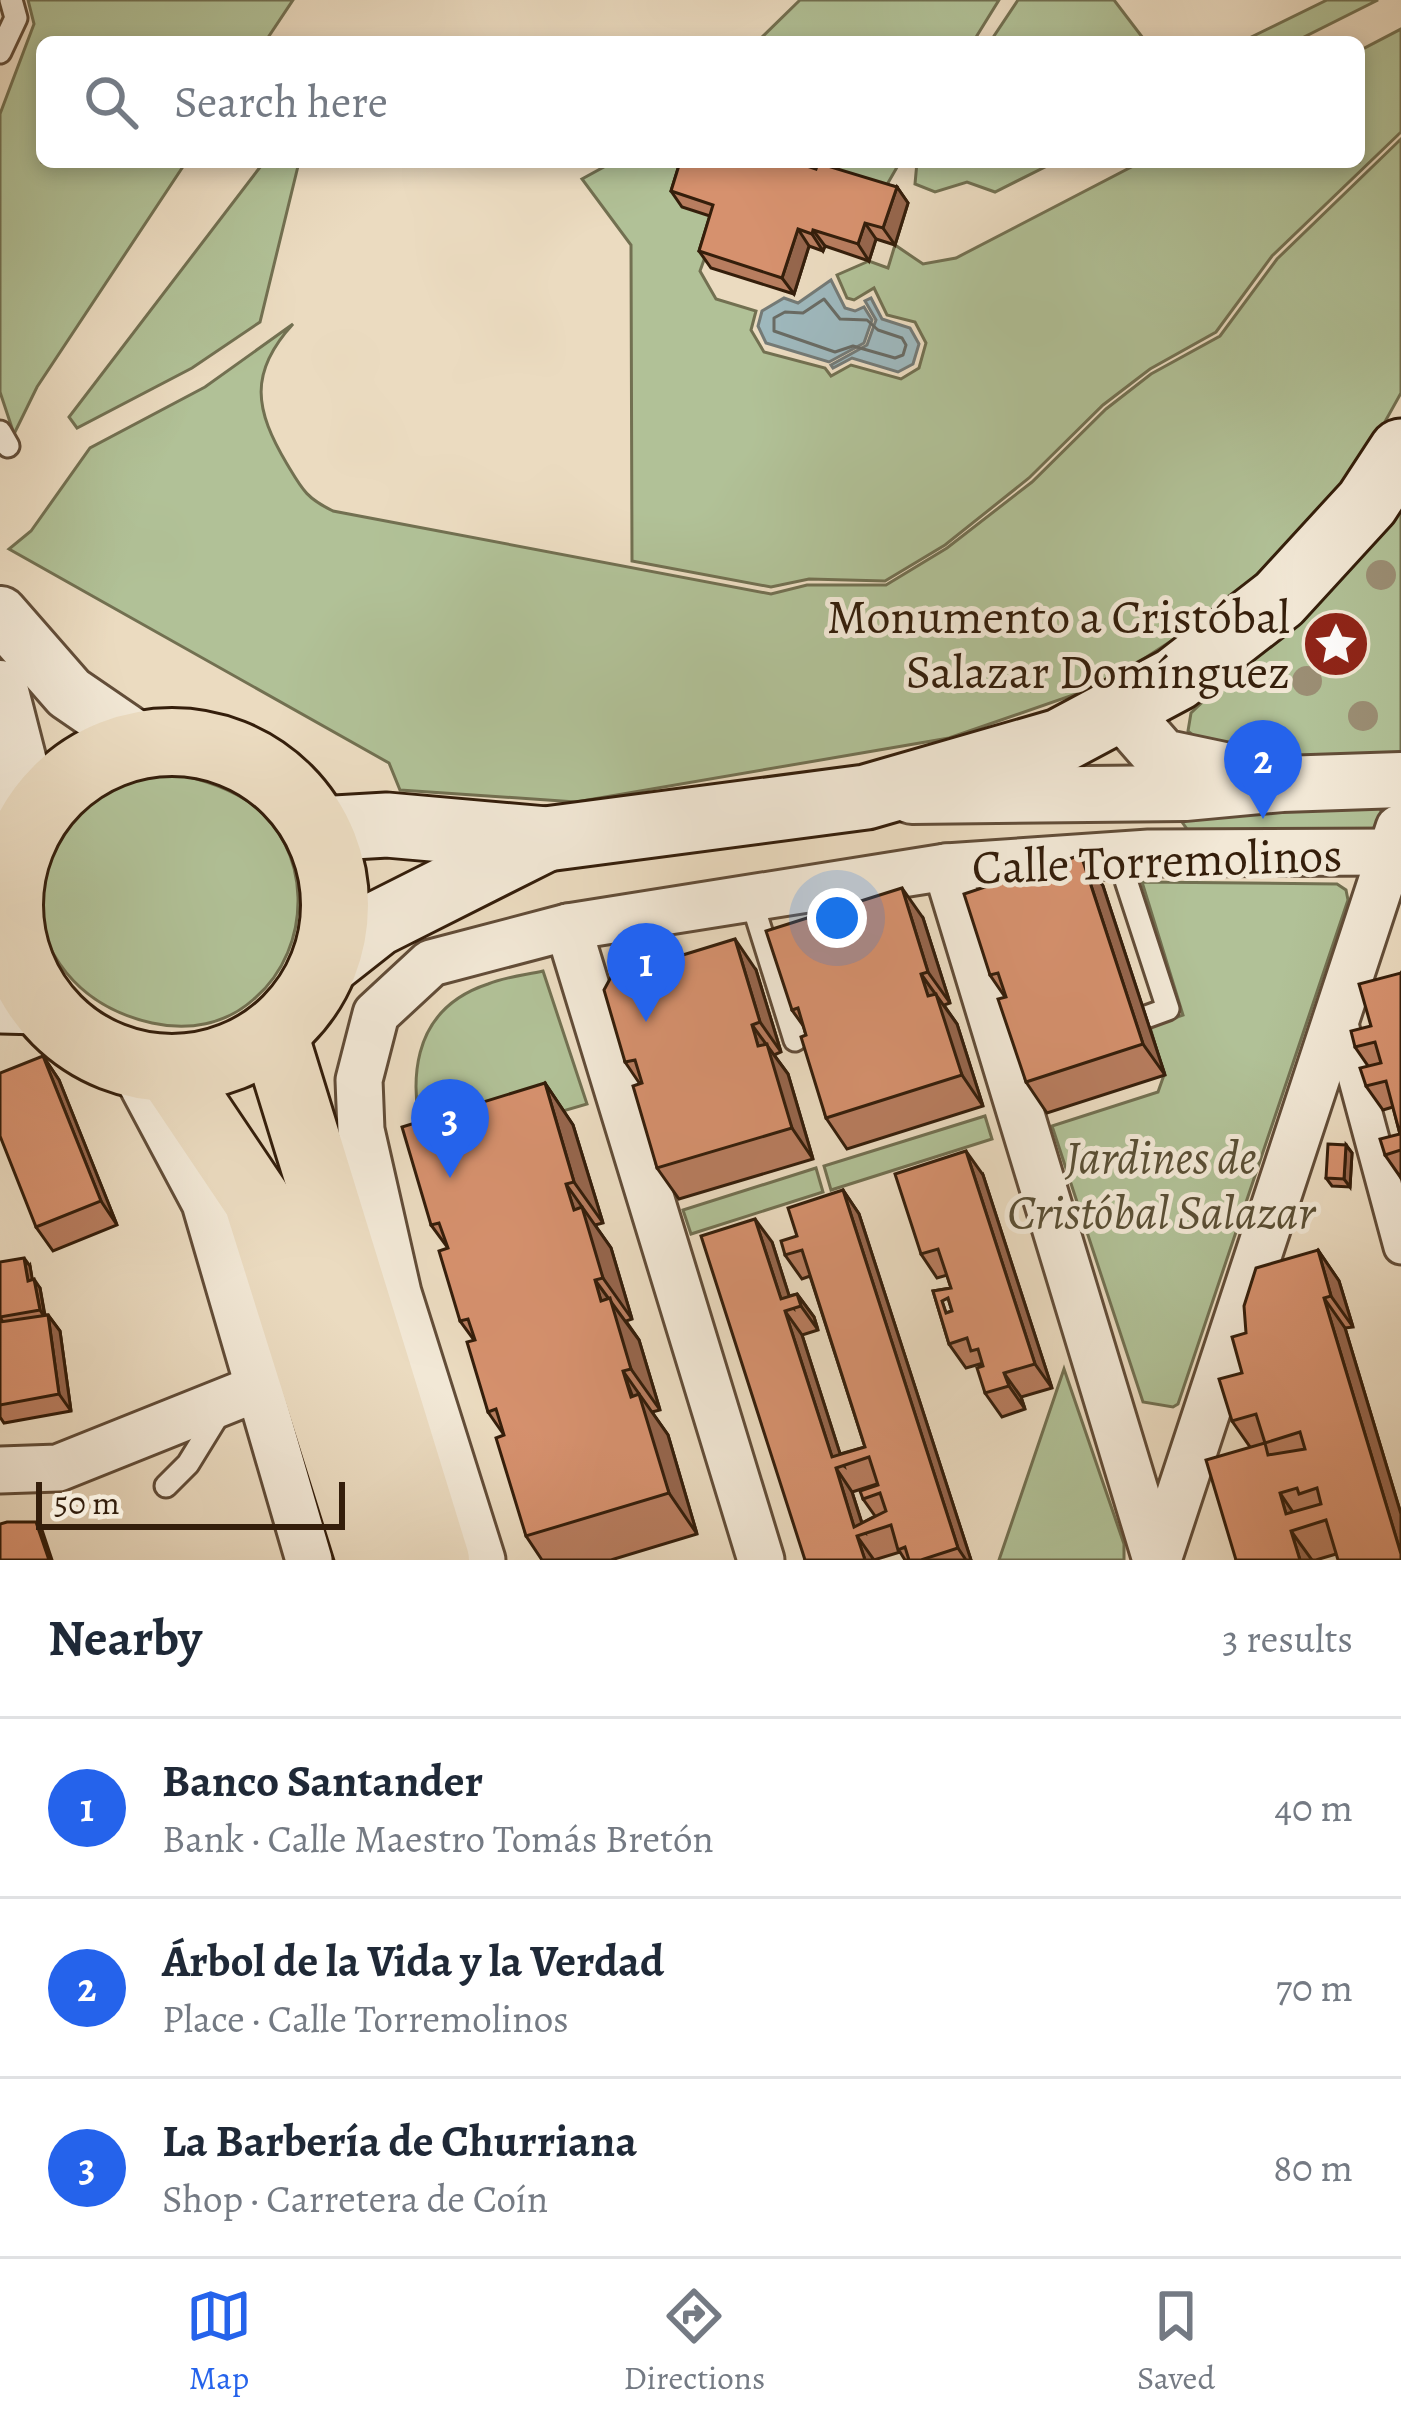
<!DOCTYPE html>
<meta charset="utf-8">
<style>
:root{--surface:#fff;--page:#f2f2f3;--text:#1f2937;--muted:#747a83;--line:#e0e1e3;--accent:#2563eb}
body{margin:0;font-family:Alegreya,serif;background:var(--page);color:var(--text)}
.scale{position:absolute;left:36px;bottom:30px;width:309px;box-sizing:border-box;padding-left:12px;border:6px solid #341e0b;border-top:0;font-size:33px;line-height:42px;white-space:nowrap;color:#341e0b;-webkit-text-stroke:9px #f2e8d6;paint-order:stroke}
.you{position:absolute;left:837px;top:918px;width:42px;height:42px;margin:-30px;border:9px solid #fff;border-radius:50%;background:#1a73e8;box-shadow:0 0 0 18px #1a73e833}
.badge{display:grid;place-items:center;width:78px;height:78px;border-radius:50%;background:var(--accent);color:#fff;font-size:39px;font-weight:700}
.pin{position:absolute;translate:-50% -99px;filter:drop-shadow(0 3px 6px #0008)}
.pin::after{content:'';position:absolute;top:63px;width:42px;height:36px;background:inherit;clip-path:polygon(0 0,100% 0,50% 100%)}
.list{margin:0;padding:0;list-style:none}
h2{display:flex;justify-content:space-between;align-items:center;height:156px;margin:0;padding:0 48px;font-size:51px}
h2 small{font-size:39px;font-weight:400;color:var(--muted)}
.list li{display:grid;grid-template-columns:78px 1fr auto;gap:36px;align-items:center;box-sizing:border-box;height:180px;padding:0 48px;border-top:3px solid var(--line)}
.list b{display:block;font-size:45px;white-space:nowrap}
.list p{margin:0;font-size:39px;white-space:nowrap;color:var(--muted)}
.list em{font-size:39px;font-style:normal;color:var(--muted)}
.icon{flex:none;width:66px;height:66px;fill:none;stroke:currentColor;stroke-width:2;stroke-linecap:round;stroke-linejoin:round}
.map{position:relative;flex:none;width:1401px;height:1560px;overflow:hidden}
.search{position:absolute;background:var(--surface);box-shadow:0 6px 18px #0003;left:36px;right:36px;top:36px;height:132px;display:flex;align-items:center;gap:30px;box-sizing:border-box;padding:0 42px;border-radius:18px;color:var(--muted);font-size:45px}
.sheet{height:696px;background:var(--surface)}
nav{display:flex;justify-content:space-around;align-items:center;box-sizing:border-box;height:168px;border-top:3px solid var(--line);background:var(--surface);font-size:33px;color:var(--muted)}
nav a{display:grid;justify-items:center;gap:6px}
nav .on{color:var(--accent)}
.map>svg:first-child{display:block}
.green{fill:#b1c197;stroke:#727051;stroke-width:3}
.water{fill:#9eb8bd;stroke:#747a76;stroke-width:3}
.lines{fill:none;stroke-linecap:round;stroke-linejoin:round}
.shore{stroke:#696b64;stroke-width:3}
.service-casing{stroke:#624d38;stroke-width:27}
.pedestrian-casing{stroke:#624d38;stroke-width:39}
.minor-casing{stroke:#624d38;stroke-width:51}
.tertiary-casing{stroke:#624d38;stroke-width:60}
.secondary-casing{stroke:#341e0b;stroke-width:69}
.primary-casing{stroke:#341e0b;stroke-width:72}
.service{stroke:#f2e8d6;stroke-width:21}
.pedestrian{stroke:#f2e8d6;stroke-width:33}
.minor{stroke:#f2e8d6;stroke-width:45}
.tertiary{stroke:#f2e8d6;stroke-width:54}
.secondary{stroke:#f2e8d6;stroke-width:63}
.primary{stroke:#ebdbc0;stroke-width:66}
.tree{fill:#9b8e74}
.wall{fill:#b87d5f;stroke:#341e0b;stroke-width:3;fill-rule:evenodd}
.shaded-wall{fill:#96664d;stroke:#341e0b;stroke-width:3}
.building{fill:#d6916e;stroke:#341e0b;stroke-width:3;fill-rule:evenodd}
.labels{text-anchor:middle;stroke-width:10;stroke-linejoin:round;paint-order:stroke}
.poi-label{font-size:48px;fill:#341e0b;stroke:#f2e8d6;text-anchor:end}
.street-label{font-size:48px;fill:#341e0b;stroke:#f2e8d6}
.park-label{font-size:48px;font-style:italic;fill:#5a4f35;stroke:#f2e8d6}
</style>
<div class="map">
<svg width="1401" height="1560" viewBox="0 0 1401 1560">
<rect width="100%" height="100%" fill="#ebdbc0"/>
<filter id="stains"><feTurbulence type="fractalNoise" baseFrequency=".00167" numOctaves="4"/><feColorMatrix values="0 0 0 0 .2 0 0 0 0 .09 0 0 0 0 .02 0 0 0 .5 -.17"/></filter>
<radialGradient id="worn" r=".72"><stop offset=".6" stop-color="#630" stop-opacity="0"/><stop offset="1" stop-color="#630" stop-opacity=".3"/></radialGradient>
<!-- green -->
<g class="green">
<polygon points="28,0 293,0 265,42 42,42 42,162 186,162 37,387 14,434 0,392 0,114 34,24"/>
<polygon points="800,0 999,0 973,42 757,42"/>
<polygon points="1018,0 1114,0 1146,42 990,42"/>
<polygon points="1327,0 1378,0 1294,42 1241,42"/>
<polygon points="1401,29 1401,132 1272,256 1216,332 1150,369 1103,405 1029,478 945,545 885,581 809,579 771,587 632,561 631,245 582,179 613,162 697,162 719,218 700,271 716,299 756,311 751,330 764,352 825,368 831,376 851,365 901,379 919,368 926,343 915,322 887,315 874,288 854,300 847,298 837,275 869,261 888,268 895,245 923,264 956,258 1141,162 1359,162 1359,51"/>
<path d="M1401,139V393L1357,472L1228,604L1105,684L949,738L576,802L400,790L389,763L9,549L31,531L90,448L205,387L293,324C248,373 255,410 287,464C302,489 306,498 333,511L771,594L807,585H886L947,548L1032,482L1106,409L1151,374L1220,336L1277,259Z"/>
<polygon points="264,162 299,162 260,322 192,368 77,428 69,417"/>
<polygon points="841,162 900,162 881,195 829,180"/>
<polygon points="917,162 1055,162 995,192 967,182 935,192 915,184"/>
<path d="M1401,503V756C1343,758 1232,771 1188,731L1191,713C1262,643 1348,589 1401,503Z"/>
<path d="M150,769C182,774 218,782 246,800C314,845 314,948 254,999C225,1025 188,1031 152,1023C0,989 0,797 150,769Z"/>
<polygon points="1377,802 1384,817 1379,828 1372,832 1189,832 1180,819"/>
<polygon points="1142,882 1337,884 1346,890 1348,900 1178,1404 1173,1407 1143,1402 1052,1126 1158,1092 1164,1075 1150,1027 1183,1015"/>
<path d="M543,971L587,1104L426,1151C407,1084 409,1010 488,984C505,977 525,975 543,971Z"/>
<polygon points="985,1116 992,1139 831,1190 824,1166"/>
<polygon points="816,1168 823,1192 691,1234 683,1210"/>
<polygon points="1064,1369 1124,1544 1124,1560 999,1560"/>
</g>
<!-- water -->
<g class="water">
<polygon points="831,280 845,308 855,311 864,307 872,320 864,343 829,362 766,343 758,326 762,311 784,298 798,303"/>
<polygon points="871,298 882,319 910,328 919,344 913,364 898,372 852,358 833,368 831,365 867,345 876,320 865,301"/>
</g>
<g class="lines">
<!-- shore -->
<polygon class="shore" points="824,299 840,319 867,320 878,330 902,338 906,345 903,355 895,358 853,346 835,352 774,331 774,318 785,312 803,313"/>
<!-- service casing -->
<g class="service-casing">
<g id="service">
<polyline points="0,52 16,18 11,0"/>
<polyline points="0,432 8,446"/>
<polyline points="1118,856 1168,1009 1146,1017"/>
<polyline points="751,899 795,1040"/>
<polyline points="166,1486 188,1464 220,1412"/>
</g>
</g>
<!-- pedestrian casing -->
<g class="pedestrian-casing">
<polyline id="pedestrian" points="1338,1013 1401,1247"/>
</g>
<!-- minor casing -->
<g class="minor-casing">
<g id="minor">
<polyline points="946,867 1156,1560"/>
<polyline points="568,927 761,1560"/>
<polyline points="131,1064 205,1203 309,1560"/>
<polyline points="0,1470 58,1468 258,1388"/>
<polyline points="482,1560 398,1293 361,1130 359,1080 376,1014 431,963 568,927 946,867 1149,853 1401,852"/>
<polyline points="1158,1560 1399,828"/>
</g>
</g>
<!-- tertiary casing -->
<g class="tertiary-casing">
<g id="tertiary">
<polyline points="0,614 69,693 142,743"/>
<polyline points="0,688 20,766 28,827"/>
<polyline points="1120,709 1162,757 1233,772"/>
<polyline points="912,796 1185,793 1282,784 1401,780"/>
</g>
</g>
<!-- secondary casing -->
<g class="secondary-casing">
<g id="secondary">
<polyline points="318,829 387,825 546,839 866,797 1060,741 1176,679 1279,599 1367,503 1401,451"/>
<polyline points="0,881 12,871"/>
<polyline points="325,965 377,924 546,839"/>
<polyline points="0,1001 40,1002"/>
</g>
</g>
<!-- primary casing -->
<g class="primary-casing">
<g id="primary">
<circle cx="172" cy="905" r="163"/>
<polyline points="274,1034 436,1560"/>
<polyline points="169,1069 257,1200 370,1560"/>
</g>
</g>
<!-- service -->
<use href="#service" class="service"/>
<!-- pedestrian -->
<use href="#pedestrian" class="pedestrian"/>
<!-- minor -->
<use href="#minor" class="minor"/>
<!-- tertiary -->
<use href="#tertiary" class="tertiary"/>
<!-- secondary -->
<use href="#secondary" class="secondary"/>
<!-- primary -->
<use href="#primary" class="primary"/>
</g>
<!-- trees -->
<g class="tree">
<circle cx="1381" cy="575" r="15"/>
<circle cx="1307" cy="681" r="15"/>
<circle cx="1363" cy="716" r="15"/>
</g>
<!-- wall -->
<g class="wall">
<polygon points="680,162 811,162 814,168 897,187 908,203 895,245 876,239 869,261 825,246 823,251 809,246 794,294 711,268 699,251 710,216 682,207 671,191"/>
<polygon points="1103,886 1165,1075 1047,1113 1026,1082 1005,997 990,975"/>
<polygon points="923,918 950,1003 944,1005 957,1024 983,1106 847,1149 826,1118 804,1027 792,1010"/>
<polygon points="756,970 781,1052 774,1055 788,1074 813,1159 679,1199 657,1168 640,1084 625,1062"/>
<polygon points="1401,973 1401,1178 1385,1155 1400,1134 1393,1107 1383,1110 1366,1086 1368,1066 1355,1047 1371,1026"/>
<polygon points="43,1056 59,1080 117,1225 53,1251 36,1227"/>
<polygon points="545,1083 573,1125 603,1223 595,1225 611,1248 632,1319 626,1321 639,1340 660,1410 652,1412 668,1435 697,1534 611,1560 542,1560 526,1536 504,1435 488,1412 474,1340 460,1321 448,1248 431,1225"/>
<polygon points="1346,1145 1352,1153 1350,1187 1332,1186 1326,1178"/>
<path d="M983,1175L1052,1388L1021,1397L1025,1409L1002,1417L985,1393L980,1364L966,1368L949,1344L933,1291L951,1288L947,1275L937,1278L921,1254ZM948,1298L952,1311L946,1313L942,1301Z"/>
<path d="M843,1190L859,1214L971,1560H905L900,1552L874,1560H805L772,1242L789,1296L797,1294L814,1317L818,1330L802,1335L840,1454L865,1447L810,1276L802,1279L785,1255L797,1236ZM877,1484L863,1499L875,1516L862,1523L852,1492Z"/>
<polygon points="1318,1250 1339,1281 1353,1327 1345,1328 1401,1514 1336,1554 1316,1560 1236,1560 1250,1447 1232,1421 1242,1373 1246,1333"/>
<polygon points="30,1266 32,1280 40,1288 45,1315 48,1315 60,1331 71,1411 4,1423 0,1417 0,1322 3,1322 0,1317"/>
</g>
<!-- shaded-wall -->
<g class="shaded-wall">
<polygon points="897,187 908,203 895,245 883,228"/>
<polygon points="865,223 876,239 869,261 858,244"/>
<polygon points="798,229 809,246 794,294 782,278"/>
<polygon points="813,230 825,246 823,251 812,234"/>
<polygon points="1081,855 1103,886 1165,1075 1143,1044"/>
<polygon points="902,888 923,918 950,1003 928,972"/>
<polygon points="735,939 756,970 781,1052 760,1022"/>
<polygon points="921,974 957,1024 983,1106 962,1075 928,996"/>
<polygon points="752,1025 788,1074 813,1159 792,1128 758,1046"/>
<polygon points="43,1056 59,1080 117,1225 101,1201"/>
<polygon points="545,1083 573,1125 603,1223 574,1182"/>
<polygon points="1346,1145 1352,1153 1350,1187 1344,1179"/>
<polygon points="966,1151 983,1175 1052,1388 1035,1364"/>
<polygon points="566,1184 611,1248 632,1319 603,1278 574,1210"/>
<polygon points="843,1190 859,1214 971,1560 966,1560 958,1548"/>
<polygon points="755,1219 772,1242 793,1308 781,1299"/>
<polygon points="1318,1250 1339,1281 1353,1327 1331,1296"/>
<polygon points="24,1258 30,1266 34,1289 28,1281"/>
<polygon points="34,1279 40,1288 45,1318 40,1310"/>
<polygon points="595,1280 639,1340 660,1410 631,1369 601,1301"/>
<polygon points="797,1294 814,1317 818,1330 801,1306"/>
<polygon points="1324,1298 1345,1328 1401,1514 1401,1554"/>
<polygon points="785,1311 802,1335 844,1466 832,1457"/>
<polygon points="48,1315 60,1331 71,1411 59,1394"/>
<polygon points="623,1371 668,1435 697,1534 669,1493"/>
<polygon points="1004,1373 1021,1397 1025,1409 1009,1386"/>
<polygon points="836,1468 852,1492 865,1533 854,1527"/>
<polygon points="1280,1493 1301,1524 1286,1514"/>
<polygon points="36,1522 42,1530 52,1560 49,1560"/>
<polygon points="1291,1531 1312,1560 1300,1560"/>
<polygon points="857,1536 874,1560 865,1560"/>
</g>
<!-- building -->
<g class="building">
<polygon points="680,162 806,162 807,166 816,169 818,163 897,187 883,228 865,223 858,244 813,230 812,234 798,229 782,278 699,251 713,205 671,191"/>
<polygon points="1081,855 1143,1044 1026,1082 998,999 1006,997 998,973 990,975 964,894"/>
<polygon points="902,888 928,972 921,974 928,996 936,994 962,1075 826,1118 801,1037 806,1035 798,1008 792,1010 766,931"/>
<polygon points="735,939 760,1022 752,1025 755,1035 758,1046 767,1044 792,1128 657,1168 633,1086 642,1083 635,1060 625,1062 604,990 611,977"/>
<polygon points="1401,973 1401,1150 1385,1155 1380,1139 1400,1134 1386,1081 1366,1086 1360,1068 1381,1063 1375,1042 1355,1047 1351,1031 1371,1026 1359,984"/>
<polygon points="43,1056 101,1201 36,1227 0,1136 0,1073"/>
<polygon points="545,1083 574,1182 566,1184 574,1210 582,1207 603,1278 595,1280 601,1301 610,1298 631,1369 623,1371 631,1397 639,1394 669,1493 526,1536 496,1438 504,1435 496,1409 488,1412 467,1342 475,1340 468,1319 460,1321 439,1251 448,1248 439,1223 431,1225 402,1127"/>
<polygon points="1328,1144 1346,1145 1344,1179 1326,1178"/>
<path d="M966,1151L1035,1364L1004,1373L1009,1386L985,1393L977,1368L983,1366L978,1349L971,1351L967,1338L949,1344L933,1291L951,1288L938,1249L921,1254L895,1174ZM948,1298L952,1311L946,1313L942,1301Z"/>
<path d="M843,1190L958,1548L921,1560H909L905,1547L898,1550L891,1525L857,1536L865,1560H805L701,1236L755,1219L781,1299L797,1294L801,1306L785,1311L832,1457L865,1447L802,1250L785,1255L781,1241L797,1236L788,1208ZM869,1457L878,1485L860,1491L863,1499L880,1493L886,1511L854,1527L836,1468Z"/>
<path d="M1318,1250L1331,1296L1324,1298L1401,1554V1560H1338L1326,1520L1291,1531L1300,1560H1236L1206,1460L1265,1443L1256,1414L1232,1421L1219,1379L1242,1373L1232,1337L1246,1333L1244,1306L1256,1268ZM1300,1432L1305,1449L1268,1455L1265,1443ZM1297,1488L1299,1494L1317,1488L1321,1504L1286,1514L1280,1493Z"/>
<polygon points="24,1258 28,1281 34,1279 40,1310 0,1317 0,1262"/>
<polygon points="48,1315 59,1394 0,1405 0,1322"/>
<polygon points="7,1522 36,1522 49,1560 0,1560 0,1524"/>
</g>
<!-- icons -->
<defs>
<g id="sight-disc" transform="scale(3.45)"><circle r="9.5" fill="#8f2418" stroke="#f2e8d6"/><path d="M0-6L1.8-2.2L6-1.7L2.9 1.2L3.7 5.4L0 3.3L-3.7 5.4L-2.9 1.2L-6-1.7L-1.8-2.2Z" fill="#fff"/></g>
</defs>
<g fill-rule="evenodd">
<use href="#sight-disc" x="1336" y="644"/>
</g>
<g class="labels">
<!-- poi labels -->
<g class="poi-label">
<text x="1290" y="633">Monumento a Cristóbal<tspan x="1290" dy="55">Salazar Domínguez</tspan></text>
</g>
<!-- street labels -->
<g class="street-label">
<text transform="translate(1157 860) rotate(-2)" y="17">Calle Torremolinos</text>
</g>
<!-- park labels -->
<g class="park-label">
<text x="1161" y="1173">Jardines de<tspan x="1161" dy="55">Cristóbal Salazar</tspan></text>
</g>
</g>
<rect width="100%" height="100%" filter="url(#stains)"/>
<rect width="100%" height="100%" fill="url(#worn)"/>
</svg>
<div class="scale">50 m</div>
<div class="you"></div>
<div class="pin badge" style="left:646px;top:1022px">1</div>
<div class="pin badge" style="left:1263px;top:819px">2</div>
<div class="pin badge" style="left:450px;top:1178px">3</div>
<div class="search"><svg class="icon" aria-label="search" viewBox="0 0 24 24"><circle cx="10" cy="10" r="6"/><path d="M15 15l6 6"/></svg>Search here</div>
</div>
<section class="sheet">
<h2>Nearby<small>3 results</small></h2>
<ul class="list">
<li><span class="badge">1</span><div><b>Banco Santander</b><p>Bank · Calle Maestro Tomás Bretón</p></div><em>40 m</em></li>
<li><span class="badge">2</span><div><b>Árbol de la Vida y la Verdad</b><p>Place · Calle Torremolinos</p></div><em>70 m</em></li>
<li><span class="badge">3</span><div><b>La Barbería de Churriana</b><p>Shop · Carretera de Coín</p></div><em>80 m</em></li>
</ul>
</section>
<nav>
<a class="on"><svg class="icon" aria-label="map" viewBox="0 0 24 24"><path d="M3 6l6-2 6 2 6-2v14l-6 2-6-2-6 2zM9 4v14M15 6v14"/></svg>Map</a>
<a><svg class="icon" aria-label="directions" viewBox="0 0 24 24"><path d="M12 3l9 9-9 9-9-9zM9 14v-3h6M13 9l2 2-2 2"/></svg>Directions</a>
<a><svg class="icon" aria-label="saved" viewBox="0 0 24 24"><path d="M7 4h10v16l-5-4-5 4z"/></svg>Saved</a>
</nav>
